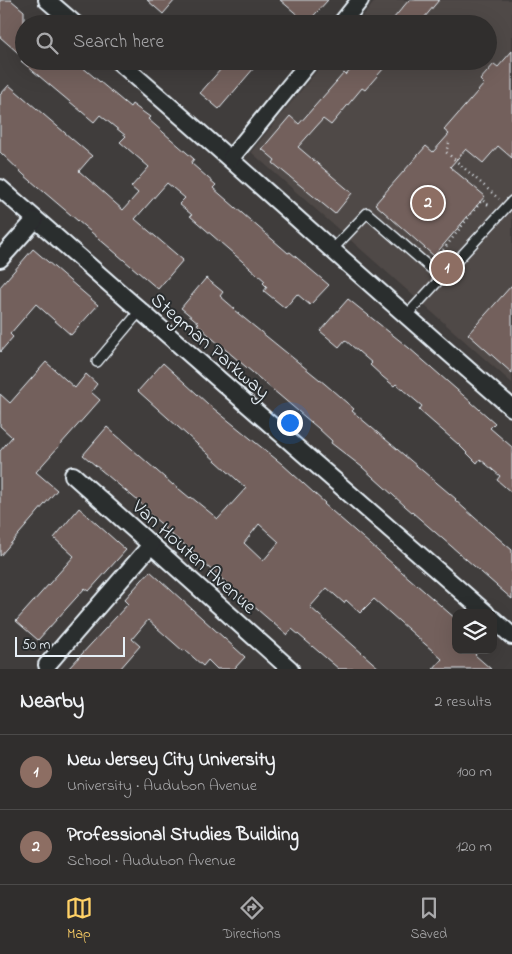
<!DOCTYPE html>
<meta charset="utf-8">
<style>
:root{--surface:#302e2d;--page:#3c3a39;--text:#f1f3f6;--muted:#a8a8aa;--line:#4b4a49;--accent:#ffd166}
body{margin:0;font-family:"Indie Flower",sans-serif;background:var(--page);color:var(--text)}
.controls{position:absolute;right:15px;bottom:15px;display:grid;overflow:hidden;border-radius:10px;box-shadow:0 5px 20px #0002}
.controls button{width:45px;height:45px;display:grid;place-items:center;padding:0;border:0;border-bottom:1px solid var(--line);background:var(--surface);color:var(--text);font:25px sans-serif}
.scale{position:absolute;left:15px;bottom:12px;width:110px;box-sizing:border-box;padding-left:5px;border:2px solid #e8f1f8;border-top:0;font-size:14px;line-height:18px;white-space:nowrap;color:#e8f1f8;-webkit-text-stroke:4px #2a2d2e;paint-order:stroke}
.you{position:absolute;left:289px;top:422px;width:18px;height:18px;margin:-12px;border:4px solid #fff;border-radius:50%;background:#1a73e8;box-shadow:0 0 0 8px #1a73e833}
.badge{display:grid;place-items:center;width:32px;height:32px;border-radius:50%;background:var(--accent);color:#fff;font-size:16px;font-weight:700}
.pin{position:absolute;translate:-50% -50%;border:2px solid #fff;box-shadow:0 1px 5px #0006}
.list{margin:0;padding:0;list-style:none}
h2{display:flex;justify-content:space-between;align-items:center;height:65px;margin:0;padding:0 20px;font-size:21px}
h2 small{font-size:16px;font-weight:400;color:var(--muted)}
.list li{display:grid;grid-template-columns:32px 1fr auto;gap:15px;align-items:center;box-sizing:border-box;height:75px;padding:0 20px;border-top:1px solid var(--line)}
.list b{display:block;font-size:19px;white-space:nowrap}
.list p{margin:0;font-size:16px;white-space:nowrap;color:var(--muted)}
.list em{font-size:16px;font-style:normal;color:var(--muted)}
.icon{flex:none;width:28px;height:28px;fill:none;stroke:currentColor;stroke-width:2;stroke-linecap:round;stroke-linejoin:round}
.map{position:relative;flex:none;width:512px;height:669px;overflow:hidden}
.search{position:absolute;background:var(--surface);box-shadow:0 5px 20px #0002;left:15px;right:15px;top:15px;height:55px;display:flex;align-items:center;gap:12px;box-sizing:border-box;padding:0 18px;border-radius:28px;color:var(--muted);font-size:19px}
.sheet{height:215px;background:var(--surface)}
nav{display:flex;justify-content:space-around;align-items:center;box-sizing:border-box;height:70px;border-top:1px solid var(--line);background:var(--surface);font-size:14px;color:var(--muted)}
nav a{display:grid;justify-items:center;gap:2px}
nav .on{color:var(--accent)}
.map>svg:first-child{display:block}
.built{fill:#4f4846}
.building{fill:#73615c;stroke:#e8f1f8;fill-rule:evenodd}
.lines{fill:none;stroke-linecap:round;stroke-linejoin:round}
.service-casing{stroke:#e8f1f8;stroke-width:12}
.minor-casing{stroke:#e8f1f8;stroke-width:20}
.path{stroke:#e8f1f8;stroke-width:2.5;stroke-dasharray:1 4;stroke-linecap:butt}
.service{stroke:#2a2d2e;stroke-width:9}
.minor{stroke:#2a2d2e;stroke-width:16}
.labels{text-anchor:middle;stroke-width:4;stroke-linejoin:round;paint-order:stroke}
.street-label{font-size:20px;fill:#e8f1f8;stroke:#2a2d2e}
</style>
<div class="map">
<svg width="512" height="669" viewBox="0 0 512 669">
<rect width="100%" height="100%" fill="#403d3c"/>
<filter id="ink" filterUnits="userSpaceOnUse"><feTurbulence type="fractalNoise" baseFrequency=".02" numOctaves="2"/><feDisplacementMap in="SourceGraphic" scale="10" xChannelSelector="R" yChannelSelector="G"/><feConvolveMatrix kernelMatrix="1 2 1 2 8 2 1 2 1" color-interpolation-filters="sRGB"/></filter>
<g filter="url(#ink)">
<!-- built -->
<polygon class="built" points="376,0 512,0 512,383 251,152 325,61 488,61 488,24 356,24"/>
<!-- building -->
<g class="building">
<polygon points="0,0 11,0 24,11 24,58 0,37"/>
<polygon points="147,0 175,0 163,14"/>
<polygon points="280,0 328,0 307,23"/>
<polygon points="409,0 439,0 419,24 399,24 393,19"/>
<polygon points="512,51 512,158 498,146 483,163 466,149 450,167 485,196 434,256 375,204 426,146 433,152 449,134 444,130 484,84 480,80 494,64 498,67"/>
<polygon points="21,61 75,61 130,107 132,104 150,117 148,119 194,159 191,163 216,185 213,188 288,253 290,252 329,285 310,305 297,294 285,308 264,291 267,287 263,283 265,281 190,216 192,215 179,204 185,198 167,183 135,219 183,260 158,289 24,175 0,152 0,95 9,85 92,156 79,171 123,210 138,193 131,187 149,167 120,142 126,136 100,115 94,122"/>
<polygon points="228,61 260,61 219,109 200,93"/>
<polygon points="358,61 390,61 365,90 362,88 331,125 323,119 298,147 352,193 335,214 273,163 275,160 262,149 290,116 299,124 344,73 346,75"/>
<polygon points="33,249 98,305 71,335 36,304 10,334 13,337 0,352 0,287"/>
<polygon points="206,278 223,292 220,296 235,309 234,310 325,384 354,409 352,411 456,499 455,500 484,526 512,550 512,599 405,506 362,467 331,443 332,441 318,428 213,339 197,324 199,323 181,308"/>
<polygon points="512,285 512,373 468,334"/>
<polygon points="348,299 409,348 495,423 490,428 512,447 512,493 497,480 500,476 480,459 477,463 458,444 419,410 422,406 396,384 394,386 383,377 370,365 372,363 345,340 339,347 320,331"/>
<polygon points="46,362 75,388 86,374 97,384 91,392 100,400 36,472 57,490 0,556 0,451 12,437 0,426 0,394 10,403"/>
<path d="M163,363L208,404L282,464L325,503L324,504L456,619V650H479L475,655L491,669H433L442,659L374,599L360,613L346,600L344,603L327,588L310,607L380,669H339L292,629L287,635L208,567L194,552L164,529L165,527L148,513L150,511L83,455L107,427L173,485V484L190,498L191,497L218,519L246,488L138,391ZM259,524L279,542L263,561L244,543Z"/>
<polygon points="79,508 126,550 89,591 85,588 38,640 16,621 74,556 54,538"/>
<polygon points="150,571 245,657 234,669 217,669 208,660 203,666 185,650 183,651 148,620 132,639 140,646 120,669 68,669 128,604 124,600"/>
</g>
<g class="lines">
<!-- service casing -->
<g class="service-casing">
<g id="service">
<polyline points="332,250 367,213 442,278"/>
<polyline points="406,316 512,201"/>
<polyline points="97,362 140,311"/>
</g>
</g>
<!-- minor casing -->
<g class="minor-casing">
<g id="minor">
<polyline points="47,0 75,24"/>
<polyline points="341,24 360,0"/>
<path d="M118,61C251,176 380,294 512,408"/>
<polyline points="231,158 310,61"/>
<polyline points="0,188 486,613"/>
<polyline points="0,259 35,220"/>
<polyline points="73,475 290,669"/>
<polyline points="493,619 512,636"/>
<polyline points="47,665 151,545"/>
</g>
</g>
<!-- path -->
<g class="path">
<polyline points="449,143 446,152 499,199"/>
<polyline points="437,258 482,200 491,207"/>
</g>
<!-- service -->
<use href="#service" class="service"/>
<!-- minor -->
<use href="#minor" class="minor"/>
</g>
</g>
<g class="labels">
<!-- street labels -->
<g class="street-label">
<text transform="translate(211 345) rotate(41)" y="7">Stegman Parkway</text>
<text transform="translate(195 556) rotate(42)" y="7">Van Houten Avenue</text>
</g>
</g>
</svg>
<div class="controls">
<button><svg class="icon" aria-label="layers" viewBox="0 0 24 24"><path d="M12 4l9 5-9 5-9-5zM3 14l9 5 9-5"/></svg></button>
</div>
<div class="scale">50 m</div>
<div class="you"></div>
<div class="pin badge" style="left:447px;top:268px;background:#8d6e63">1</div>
<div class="pin badge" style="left:428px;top:203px;background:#8d6e63">2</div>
<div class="search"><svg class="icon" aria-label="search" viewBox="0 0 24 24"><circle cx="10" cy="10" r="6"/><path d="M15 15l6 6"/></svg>Search here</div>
</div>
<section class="sheet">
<h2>Nearby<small>2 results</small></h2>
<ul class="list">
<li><span class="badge" style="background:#8d6e63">1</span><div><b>New Jersey City University</b><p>University · Audubon Avenue</p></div><em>100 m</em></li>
<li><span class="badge" style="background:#8d6e63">2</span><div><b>Professional Studies Building</b><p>School · Audubon Avenue</p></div><em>120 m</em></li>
</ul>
</section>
<nav>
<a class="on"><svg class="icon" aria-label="map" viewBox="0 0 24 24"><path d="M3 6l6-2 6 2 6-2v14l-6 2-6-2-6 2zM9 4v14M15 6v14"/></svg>Map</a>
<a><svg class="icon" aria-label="directions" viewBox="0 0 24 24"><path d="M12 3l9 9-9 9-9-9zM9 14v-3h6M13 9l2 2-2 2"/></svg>Directions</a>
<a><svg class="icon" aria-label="saved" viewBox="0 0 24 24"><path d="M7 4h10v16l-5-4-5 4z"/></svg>Saved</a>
</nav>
